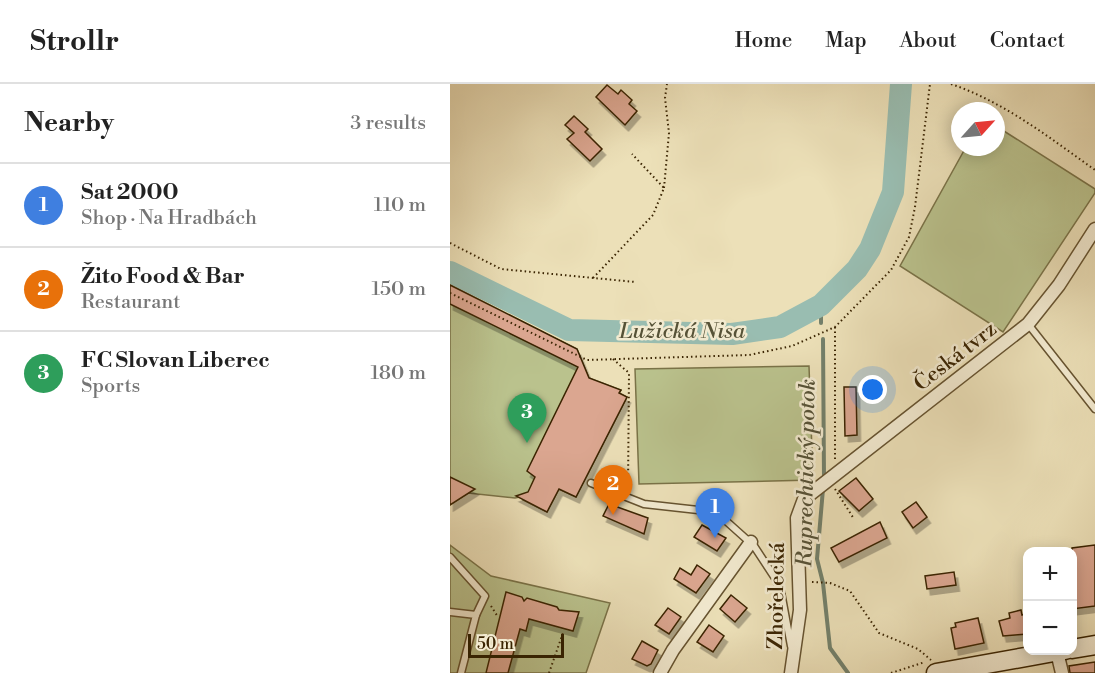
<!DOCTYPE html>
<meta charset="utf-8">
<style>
:root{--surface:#fff;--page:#f2f2f2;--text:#222;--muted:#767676;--line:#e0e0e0;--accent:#d93025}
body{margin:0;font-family:"Libre Bodoni",serif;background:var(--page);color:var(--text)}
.controls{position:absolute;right:18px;bottom:18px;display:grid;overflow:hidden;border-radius:12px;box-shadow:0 3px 15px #0003}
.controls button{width:54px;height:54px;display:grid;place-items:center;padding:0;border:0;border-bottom:2px solid var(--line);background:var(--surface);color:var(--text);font:30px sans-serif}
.compass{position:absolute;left:501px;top:18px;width:54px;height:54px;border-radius:50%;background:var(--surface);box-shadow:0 3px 15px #0003;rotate:63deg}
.scale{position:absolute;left:18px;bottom:15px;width:96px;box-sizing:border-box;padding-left:6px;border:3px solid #3a2402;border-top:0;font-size:16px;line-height:21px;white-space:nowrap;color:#3a2402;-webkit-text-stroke:4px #f3ebd1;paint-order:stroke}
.you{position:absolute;left:423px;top:306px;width:21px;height:21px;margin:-15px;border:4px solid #fff;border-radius:50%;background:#1a73e8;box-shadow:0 0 0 9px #1a73e833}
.badge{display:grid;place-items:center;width:39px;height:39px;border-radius:50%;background:var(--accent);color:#fff;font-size:20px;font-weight:700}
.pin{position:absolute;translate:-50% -50px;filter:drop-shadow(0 2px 3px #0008)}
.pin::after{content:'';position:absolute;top:32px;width:21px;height:18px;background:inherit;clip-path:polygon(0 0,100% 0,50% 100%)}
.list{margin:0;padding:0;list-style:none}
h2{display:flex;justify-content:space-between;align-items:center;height:78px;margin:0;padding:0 24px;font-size:26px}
h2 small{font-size:20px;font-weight:400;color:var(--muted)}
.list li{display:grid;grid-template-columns:39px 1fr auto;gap:18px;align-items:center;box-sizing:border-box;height:84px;padding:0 24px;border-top:2px solid var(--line)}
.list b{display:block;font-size:22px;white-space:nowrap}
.list p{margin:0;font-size:20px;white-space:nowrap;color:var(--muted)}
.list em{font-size:20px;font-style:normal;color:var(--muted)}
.map{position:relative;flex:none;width:645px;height:589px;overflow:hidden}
header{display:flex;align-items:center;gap:36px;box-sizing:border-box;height:84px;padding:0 30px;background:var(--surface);border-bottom:2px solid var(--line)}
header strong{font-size:28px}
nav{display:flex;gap:33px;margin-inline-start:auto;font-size:21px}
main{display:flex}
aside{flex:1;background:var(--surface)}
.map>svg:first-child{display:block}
.green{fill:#bac28d;stroke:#7a7348;stroke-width:1.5}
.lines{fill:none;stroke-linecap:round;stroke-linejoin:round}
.stream{stroke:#73806b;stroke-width:4}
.river{stroke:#99bdb1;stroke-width:22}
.building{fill:#dba690;stroke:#3a2402;stroke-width:1.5;filter:url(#shadow)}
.service-casing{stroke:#665330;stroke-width:9}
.minor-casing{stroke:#665330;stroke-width:15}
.secondary-casing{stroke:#3a2402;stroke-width:21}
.path{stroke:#3a2402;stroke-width:2;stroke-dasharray:1.5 3;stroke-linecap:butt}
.service{stroke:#f3ebd1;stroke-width:6}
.minor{stroke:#f3ebd1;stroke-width:12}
.secondary{stroke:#f3ebd1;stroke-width:18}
.labels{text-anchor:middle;stroke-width:5;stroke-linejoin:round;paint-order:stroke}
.street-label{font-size:21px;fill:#3a2402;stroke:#f3ebd1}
.water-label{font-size:22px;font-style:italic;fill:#565237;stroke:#f3ebd1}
</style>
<header>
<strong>Strollr</strong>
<nav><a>Home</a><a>Map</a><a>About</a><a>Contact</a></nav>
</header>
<main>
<aside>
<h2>Nearby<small>3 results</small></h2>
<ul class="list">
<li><span class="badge" style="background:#3f7fe0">1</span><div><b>Sat 2000</b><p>Shop · Na Hradbách</p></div><em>110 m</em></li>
<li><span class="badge" style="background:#e8710a">2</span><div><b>Žito Food &amp; Bar</b><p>Restaurant</p></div><em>150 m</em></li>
<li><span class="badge" style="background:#2e9e5b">3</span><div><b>FC Slovan Liberec</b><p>Sports</p></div><em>180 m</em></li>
</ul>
</aside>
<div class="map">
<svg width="645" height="589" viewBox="0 0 645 589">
<defs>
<filter id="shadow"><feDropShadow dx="3.5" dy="6" stdDeviation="0" flood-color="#0004"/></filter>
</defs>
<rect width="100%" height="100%" fill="#ece0b8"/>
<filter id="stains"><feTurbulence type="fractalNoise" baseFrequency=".00333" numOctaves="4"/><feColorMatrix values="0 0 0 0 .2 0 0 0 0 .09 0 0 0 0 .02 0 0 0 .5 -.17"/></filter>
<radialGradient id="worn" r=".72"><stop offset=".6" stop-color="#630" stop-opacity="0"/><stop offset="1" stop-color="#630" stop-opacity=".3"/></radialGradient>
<!-- green -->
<g class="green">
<polygon points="546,42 645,105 645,109 553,248 450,182 516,63 546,63"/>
<polygon points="0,201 127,265 139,294 171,306 169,309 177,313 126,413 109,405 97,428 73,416 75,412 65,414 18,409 0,421"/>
<polygon points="359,282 363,396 189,400 185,285"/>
<polygon points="0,461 41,492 160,519 136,589 0,589"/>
</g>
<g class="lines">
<!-- stream -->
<g class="stream">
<polyline points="371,239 371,221"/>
<polyline points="373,255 374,394"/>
<polyline points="373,405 367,475 373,499 380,564 398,589"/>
</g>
<!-- river -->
<polyline class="river" points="0,188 119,246 282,250 330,243 371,221 407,185 420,165 443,108 451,0"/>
</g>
<!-- building -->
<g class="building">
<polygon points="157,1 168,10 171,6 182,16 179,20 187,27 175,41 146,13"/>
<polygon points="124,32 138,45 135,48 152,65 140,77 117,55 124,49 115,41"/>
<polygon points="0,201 127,265 139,294 171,306 169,309 177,313 126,413 109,405 97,428 66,412 78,408 85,393 77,387 128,283 0,220"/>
<polygon points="394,303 406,303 407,351 395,352"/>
<polygon points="0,393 25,405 0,421"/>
<polygon points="406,394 423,415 409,427 389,407"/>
<polygon points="466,418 477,433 463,444 452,428"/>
<polygon points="159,420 198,434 194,450 153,432"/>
<polygon points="430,438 437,454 389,478 381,464"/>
<polygon points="252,441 276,454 267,467 244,453"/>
<polygon points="645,461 645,522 622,525 622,464"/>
<polygon points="247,481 260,490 246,509 224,495 230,484 241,491"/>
<polygon points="504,488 506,501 477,505 475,492"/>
<polygon points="56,508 72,513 74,517 77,514 107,523 109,526 129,528 123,547 79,535 76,547 70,545 58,589 36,589"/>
<polygon points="281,511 297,524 285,538 270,525"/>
<polygon points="218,524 231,533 219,550 205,541"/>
<polygon points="571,526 572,531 578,529 578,550 553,552 549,537 560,534 559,529"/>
<polygon points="528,534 534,559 505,565 501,544 506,543 505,539"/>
<polygon points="259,541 274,552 263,568 247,558"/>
<polygon points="192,557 208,566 201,580 197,582 182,575"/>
<polygon points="645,578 645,589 620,589 619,582"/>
</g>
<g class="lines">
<!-- service casing -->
<g class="service-casing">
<g id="service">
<polyline points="578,240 645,325"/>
<polyline points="141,399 194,420 248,426 275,436 304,462 325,494 331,508 341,562"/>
<polyline points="0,473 35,512 26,531"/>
<polyline points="0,528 26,531 11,589"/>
</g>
</g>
<!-- minor casing -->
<g class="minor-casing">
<g id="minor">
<polyline points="607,568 612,589"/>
<polyline points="210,589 223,566 301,458"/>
<polyline points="341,589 350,526 347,434 354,415 578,240 609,201 645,145"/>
</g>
</g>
<!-- secondary casing -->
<g class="secondary-casing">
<g id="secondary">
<polyline points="622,565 645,561"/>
<polyline points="486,589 615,566"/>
</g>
</g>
<!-- path -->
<g class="path">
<path d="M501,0C554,18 600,54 645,86"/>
<polyline points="214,104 219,49 215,14 217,0"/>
<polyline points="0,159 51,185 185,198"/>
<polyline points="143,194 203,131 214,104 182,70"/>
<polyline points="0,209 137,276 299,271 342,262 385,243 441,186 459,153 465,123 480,0"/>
<polyline points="385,243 385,375"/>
<polyline points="163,275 179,289 178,404"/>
<polyline points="385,405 404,435"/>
<polyline points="362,498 380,499 400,507 429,549 468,565 481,576"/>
<polyline points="41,522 48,533"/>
<polyline points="99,589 113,549"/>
<polyline points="441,589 475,578"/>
</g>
<!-- service -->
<use href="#service" class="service"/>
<!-- minor -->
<use href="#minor" class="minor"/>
<!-- secondary -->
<use href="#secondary" class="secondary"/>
</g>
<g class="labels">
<!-- street labels -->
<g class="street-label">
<text transform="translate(505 272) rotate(-38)" y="7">Česká tvrz</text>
<text transform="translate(326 512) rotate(-89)" y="7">Zhořelecká</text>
</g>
<!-- water labels -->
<g class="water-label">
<text x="232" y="254">Lužická Nisa</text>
<text transform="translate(355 389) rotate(-89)" y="8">Ruprechtický potok</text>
</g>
</g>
<rect width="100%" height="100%" filter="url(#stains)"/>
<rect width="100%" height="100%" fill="url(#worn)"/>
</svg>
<div class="controls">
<button>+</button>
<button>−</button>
</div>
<svg class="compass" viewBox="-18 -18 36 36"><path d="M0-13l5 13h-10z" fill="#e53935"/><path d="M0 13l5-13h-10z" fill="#767676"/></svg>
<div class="scale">50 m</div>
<div class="you"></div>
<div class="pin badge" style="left:265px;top:454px;background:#3f7fe0">1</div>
<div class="pin badge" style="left:163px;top:431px;background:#e8710a">2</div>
<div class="pin badge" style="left:77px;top:359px;background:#2e9e5b">3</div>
</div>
</main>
